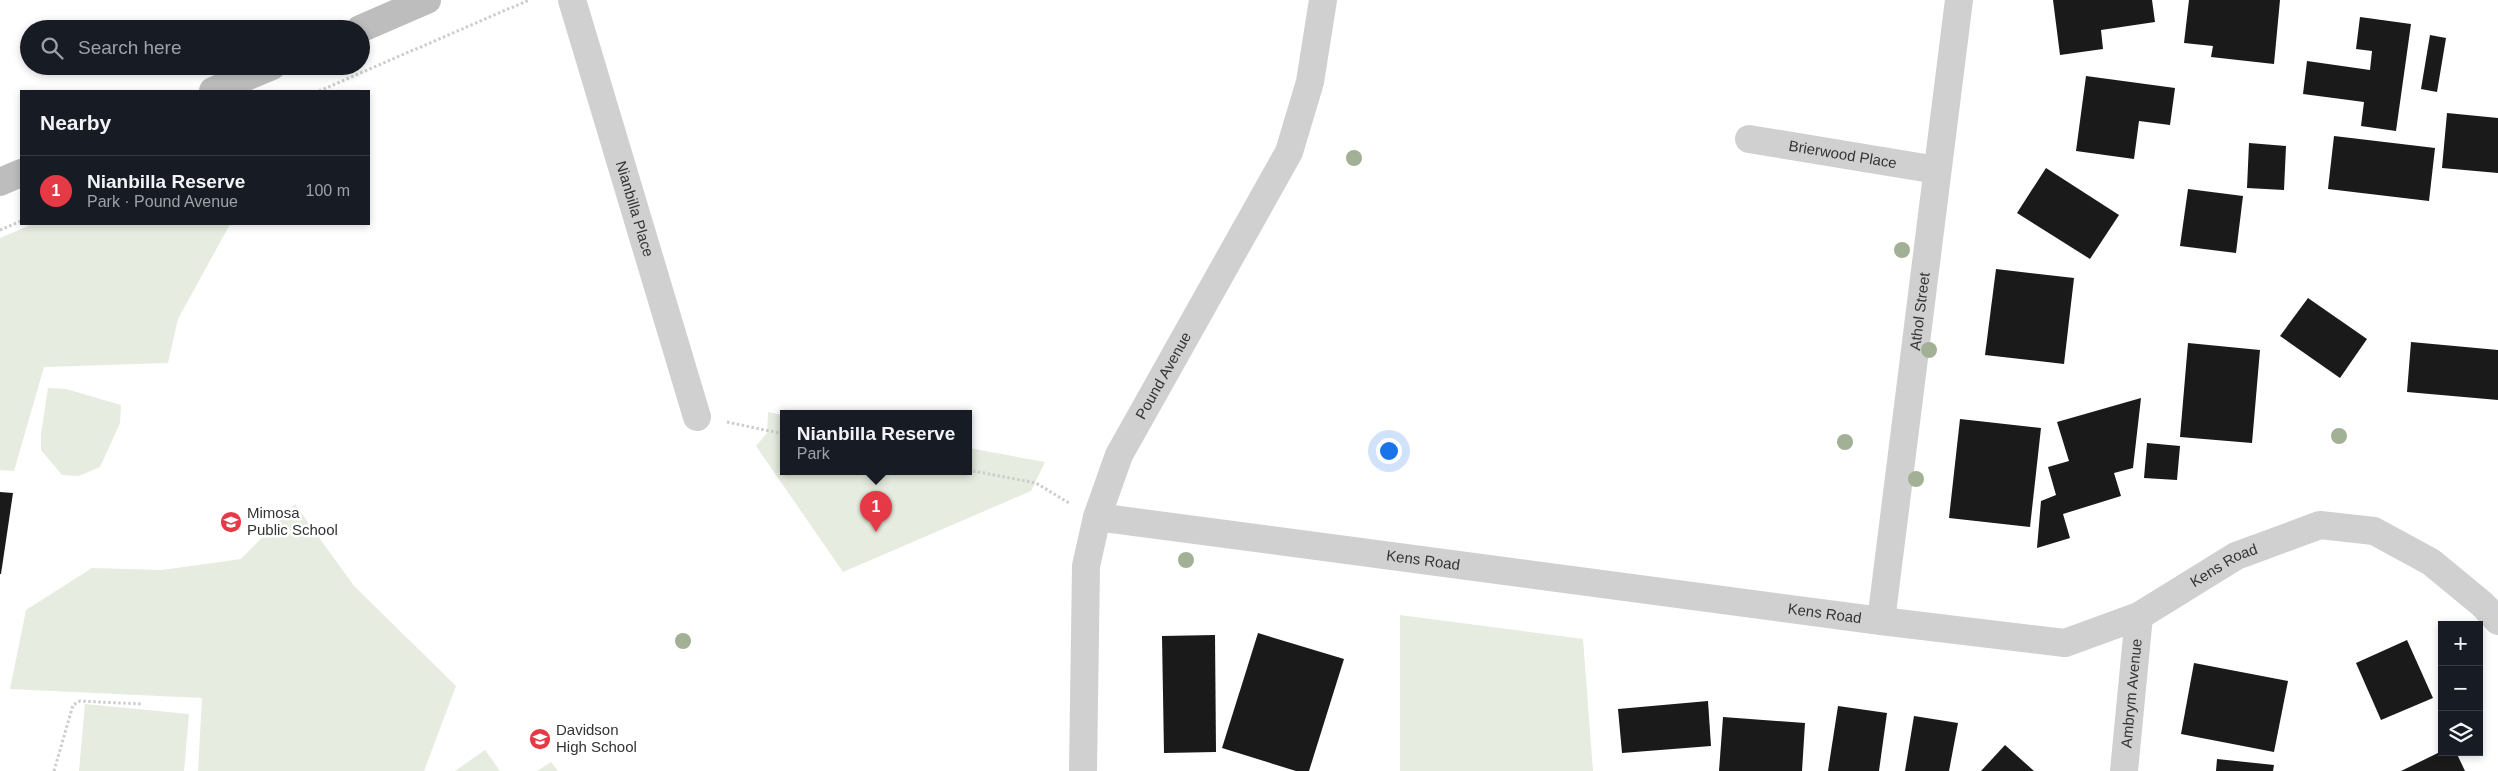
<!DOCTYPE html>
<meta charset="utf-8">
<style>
:root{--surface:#171b24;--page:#20242c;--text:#f1f3f6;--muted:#9ea1a6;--line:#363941;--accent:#e63946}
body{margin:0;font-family:Arial,sans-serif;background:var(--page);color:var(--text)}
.controls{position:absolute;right:15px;bottom:15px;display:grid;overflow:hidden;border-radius:0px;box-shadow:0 2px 8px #0003}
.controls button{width:45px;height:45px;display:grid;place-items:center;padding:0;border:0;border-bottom:1px solid var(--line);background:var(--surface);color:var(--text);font:25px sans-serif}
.you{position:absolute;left:1388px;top:450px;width:18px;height:18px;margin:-12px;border:4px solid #fff;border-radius:50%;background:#1a73e8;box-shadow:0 0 0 8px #1a73e833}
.badge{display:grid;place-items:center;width:32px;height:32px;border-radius:50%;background:var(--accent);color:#fff;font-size:16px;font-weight:700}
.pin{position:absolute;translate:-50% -41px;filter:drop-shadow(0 1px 2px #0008)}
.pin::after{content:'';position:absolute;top:26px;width:18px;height:15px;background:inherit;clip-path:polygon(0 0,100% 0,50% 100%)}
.popup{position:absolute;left:780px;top:410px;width:192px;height:65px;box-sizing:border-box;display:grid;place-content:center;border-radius:0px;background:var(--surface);filter:drop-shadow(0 1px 4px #0005);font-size:16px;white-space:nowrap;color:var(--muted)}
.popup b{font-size:19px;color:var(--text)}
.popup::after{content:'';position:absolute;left:50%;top:100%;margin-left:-10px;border:10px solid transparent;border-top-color:var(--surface)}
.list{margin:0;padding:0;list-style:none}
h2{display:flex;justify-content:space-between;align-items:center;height:65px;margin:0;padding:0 20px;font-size:21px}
h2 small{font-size:16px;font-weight:400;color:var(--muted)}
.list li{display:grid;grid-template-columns:32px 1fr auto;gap:15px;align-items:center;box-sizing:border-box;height:70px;padding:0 20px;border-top:1px solid var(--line)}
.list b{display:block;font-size:19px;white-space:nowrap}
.list p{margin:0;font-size:16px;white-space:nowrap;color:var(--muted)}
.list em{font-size:16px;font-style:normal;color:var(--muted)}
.icon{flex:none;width:28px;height:28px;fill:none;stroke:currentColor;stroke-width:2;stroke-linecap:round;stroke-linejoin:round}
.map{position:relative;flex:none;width:2498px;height:771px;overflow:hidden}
.search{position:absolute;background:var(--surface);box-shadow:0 2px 8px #0003;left:20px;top:20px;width:350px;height:55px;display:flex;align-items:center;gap:12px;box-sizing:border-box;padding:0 18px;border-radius:28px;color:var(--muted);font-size:19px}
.panel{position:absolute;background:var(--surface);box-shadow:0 2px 8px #0003;left:20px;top:90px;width:350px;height:135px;border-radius:0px}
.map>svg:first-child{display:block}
.green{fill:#e6ecdf}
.building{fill:#1a1a1a}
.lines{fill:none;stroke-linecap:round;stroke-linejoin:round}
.path{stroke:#cdcdcd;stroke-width:3;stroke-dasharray:2.5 2.5;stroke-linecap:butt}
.street{stroke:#d0d0d0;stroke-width:28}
.secondary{stroke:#bdbdbd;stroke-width:28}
.tree{fill:#a2b095}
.labels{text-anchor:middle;stroke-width:5;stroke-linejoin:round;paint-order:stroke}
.street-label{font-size:15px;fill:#333;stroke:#fff}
.poi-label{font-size:15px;fill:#333;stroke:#fff;text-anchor:start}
</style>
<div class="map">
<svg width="2498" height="771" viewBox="0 0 2498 771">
<rect width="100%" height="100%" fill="#fff"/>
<!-- green -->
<g class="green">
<polygon points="33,224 230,224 178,319 168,363 44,367 14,471 0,470 0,238"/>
<polygon points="48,388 66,389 121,405 120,423 100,467 79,476 62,475 41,450 41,434"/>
<polygon points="768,412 783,415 784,471 968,471 969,448 1045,462 1031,491 843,572 756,446 767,433"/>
<polygon points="295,504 354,586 456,686 424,771 198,771 202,698 10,689 26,610 92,568 162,570 241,559"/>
<polygon points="1400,615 1583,639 1593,771 1400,771"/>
<polygon points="85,704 189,714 184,771 79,771"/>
<polygon points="485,750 500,771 455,771"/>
<polygon points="551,762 558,771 537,771"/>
</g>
<!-- building -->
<g class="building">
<polygon points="2053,0 2152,0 2155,22 2101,30 2103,49 2060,55"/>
<polygon points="2189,0 2280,0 2274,64 2211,57 2213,46 2184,43"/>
<polygon points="2360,17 2411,24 2396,131 2361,126 2364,102 2303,94 2307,61 2370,70 2372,51 2356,49"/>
<polygon points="2430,35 2446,38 2437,92 2421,89"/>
<polygon points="2086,76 2175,88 2170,125 2139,121 2134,159 2076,151"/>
<polygon points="2447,113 2498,118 2498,173 2442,168"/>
<polygon points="2334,136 2435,148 2429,201 2328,189"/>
<polygon points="2249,143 2286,146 2284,190 2247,188"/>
<polygon points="2046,168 2119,215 2090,259 2017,213"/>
<polygon points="2188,189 2243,196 2236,253 2180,246"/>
<polygon points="1996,269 2074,278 2064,364 1985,355"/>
<polygon points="2308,298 2367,339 2340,378 2280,336"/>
<polygon points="2411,342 2498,350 2498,400 2407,392"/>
<polygon points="2188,343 2260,350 2252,443 2180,437"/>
<polygon points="2141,398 2133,468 2114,473 2121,496 2063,514 2070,538 2037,548 2041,501 2056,495 2048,467 2069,461 2057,422"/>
<polygon points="1960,419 2041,428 2030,527 1949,518"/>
<polygon points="2147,443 2180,446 2177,480 2144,478"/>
<polygon points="0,492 13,493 1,574 0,574"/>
<polygon points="1258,633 1344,659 1309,771 1296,771 1222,748"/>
<polygon points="1215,635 1216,752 1164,753 1162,636"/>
<polygon points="2407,640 2433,698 2381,720 2356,663"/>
<polygon points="2194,663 2288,681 2274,752 2181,734"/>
<polygon points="1708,701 1711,746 1622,753 1618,709"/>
<polygon points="1838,706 1887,713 1879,771 1828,771"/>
<polygon points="1914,716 1958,723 1949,771 1905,771"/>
<polygon points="1723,717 1805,723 1802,771 1719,771"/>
<polygon points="2005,745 2034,771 1981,771"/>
<polygon points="2442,751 2456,752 2465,771 2401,771"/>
<polygon points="2217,759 2274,765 2273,771 2216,771"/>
</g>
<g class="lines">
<!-- path -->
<g class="path">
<polyline points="319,91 529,0"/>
<polyline points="0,230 21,221"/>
<polyline points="727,422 784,434"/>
<polyline points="968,470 1036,483 1069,503"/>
<polyline points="54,771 73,705 80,701 141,704"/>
</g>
<!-- street -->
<g class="street">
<path id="s1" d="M572,0L697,417"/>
<path id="s2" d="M1749,139L1937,170"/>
<path id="s3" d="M1097,517L1881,621L2065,643L2139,616L2236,556L2320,525L2374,531L2431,562L2482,604L2498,621"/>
<path id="s4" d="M1881,621L1959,0"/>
<path id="s5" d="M1083,771L1086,566L1097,517L1119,455L1289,152L1310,82L1323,0"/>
<path id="s6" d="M2124,771L2139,616"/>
</g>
<!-- secondary -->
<g class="secondary">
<polyline points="360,29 427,0"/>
<polyline points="213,91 272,66"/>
<polyline points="0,182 21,173"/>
</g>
</g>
<!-- trees -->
<g class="tree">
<circle cx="1354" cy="158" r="8"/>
<circle cx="1902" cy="250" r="8"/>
<circle cx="1929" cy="350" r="8"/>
<circle cx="2339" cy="436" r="8"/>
<circle cx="1845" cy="442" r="8"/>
<circle cx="1916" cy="479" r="8"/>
<circle cx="1186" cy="560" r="8"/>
<circle cx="683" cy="641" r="8"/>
</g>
<!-- icons -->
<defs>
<g id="school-disc" transform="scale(1.125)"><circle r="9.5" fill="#e63946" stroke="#fff"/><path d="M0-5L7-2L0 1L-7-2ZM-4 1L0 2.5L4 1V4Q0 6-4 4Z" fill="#fff"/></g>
</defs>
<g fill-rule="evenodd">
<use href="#school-disc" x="231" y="522"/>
<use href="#school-disc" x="540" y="739"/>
</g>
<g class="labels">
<!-- street labels -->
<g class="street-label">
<text dy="5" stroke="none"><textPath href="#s2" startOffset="95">Brierwood Place</textPath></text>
<text dy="5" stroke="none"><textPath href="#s1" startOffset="218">Nianbilla Place</textPath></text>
<text dy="5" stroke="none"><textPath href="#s4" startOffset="312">Athol Street</textPath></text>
<text dy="5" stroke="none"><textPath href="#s5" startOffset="412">Pound Avenue</textPath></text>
<text dy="5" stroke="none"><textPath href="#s3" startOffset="329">Kens Road</textPath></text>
<text dy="5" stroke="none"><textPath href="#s3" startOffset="1154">Kens Road</textPath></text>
<text dy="5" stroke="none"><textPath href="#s3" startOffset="734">Kens Road</textPath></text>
<text dy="5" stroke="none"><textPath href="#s6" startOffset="78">Ambrym Avenue</textPath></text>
</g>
<!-- poi labels -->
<g class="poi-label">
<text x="247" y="518">Mimosa<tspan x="247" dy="17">Public School</tspan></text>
<text x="556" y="735">Davidson<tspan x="556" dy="17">High School</tspan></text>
</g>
</g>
</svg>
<div class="controls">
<button>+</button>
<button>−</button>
<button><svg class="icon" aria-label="layers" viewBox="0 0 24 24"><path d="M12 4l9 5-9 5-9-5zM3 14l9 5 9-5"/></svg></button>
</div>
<div class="you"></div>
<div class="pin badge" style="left:876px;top:532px">1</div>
<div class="popup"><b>Nianbilla Reserve</b>Park</div>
<div class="search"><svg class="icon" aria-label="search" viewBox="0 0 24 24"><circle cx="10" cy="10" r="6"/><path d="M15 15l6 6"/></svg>Search here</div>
<section class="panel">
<h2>Nearby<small></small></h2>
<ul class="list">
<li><span class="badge">1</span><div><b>Nianbilla Reserve</b><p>Park · Pound Avenue</p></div><em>100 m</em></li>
</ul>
</section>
</div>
